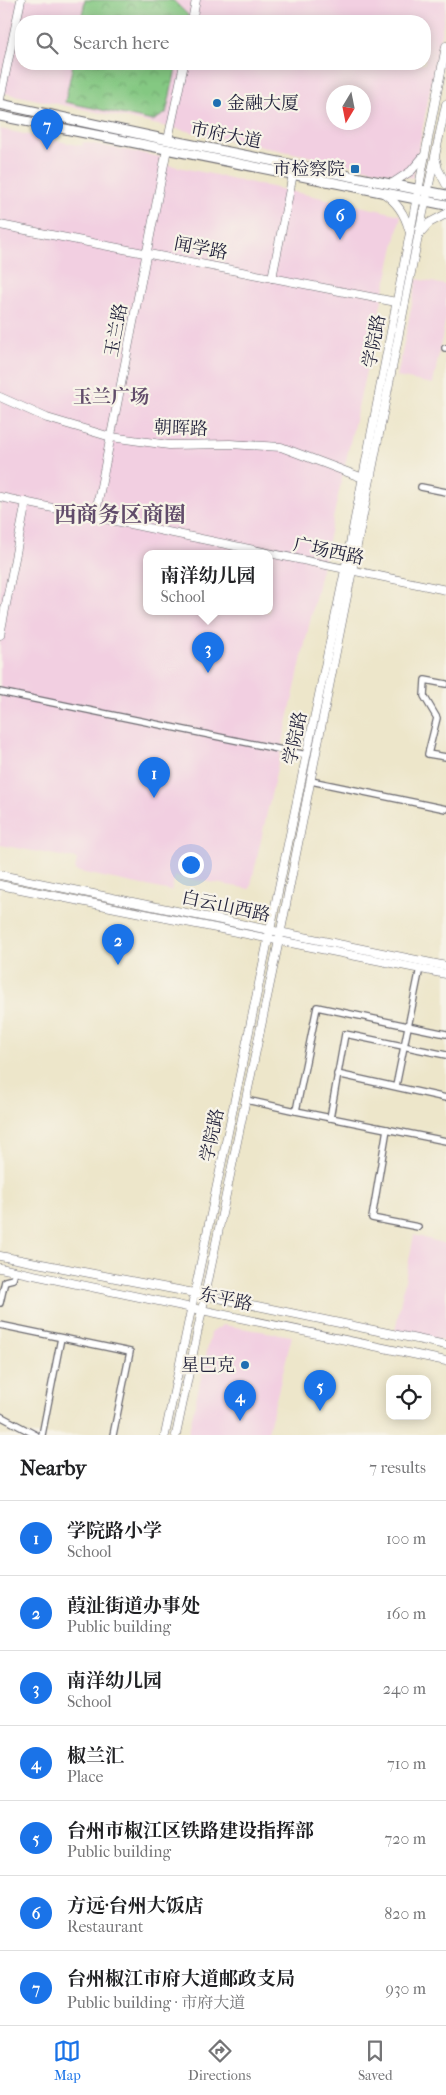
<!DOCTYPE html>
<meta charset="utf-8">
<style>
:root{--surface:#fff;--page:#f6f6f6;--text:#202124;--muted:#757577;--line:#e0e0e0;--accent:#1a73e8}
body{margin:0;font-family:"IM FELL French Canon","Noto Serif SC",serif;background:var(--page);color:var(--text)}
.controls{position:absolute;right:15px;bottom:15px;display:grid;overflow:hidden;border-radius:10px;box-shadow:0 2px 12px #0003}
.controls button{width:45px;height:45px;display:grid;place-items:center;padding:0;border:0;border-bottom:1px solid var(--line);background:var(--surface);color:var(--text);font:25px sans-serif}
.compass{position:absolute;left:326px;top:85px;width:45px;height:45px;border-radius:50%;background:var(--surface);box-shadow:0 2px 12px #0003;rotate:190deg}
.you{position:absolute;left:190px;top:864px;width:18px;height:18px;margin:-12px;border:4px solid #fff;border-radius:50%;background:#1a73e8;box-shadow:0 0 0 8px #1a73e833}
.badge{display:grid;place-items:center;width:32px;height:32px;border-radius:50%;background:var(--accent);color:#fff;font-size:16px;font-weight:700}
.pin{position:absolute;translate:-50% -41px;filter:drop-shadow(0 1px 2px #0008)}
.pin::after{content:'';position:absolute;top:26px;width:18px;height:15px;background:inherit;clip-path:polygon(0 0,100% 0,50% 100%)}
.popup{position:absolute;left:143px;top:550px;width:130px;height:65px;box-sizing:border-box;display:grid;place-content:center;border-radius:10px;background:var(--surface);filter:drop-shadow(0 1px 4px #0005);font-size:16px;white-space:nowrap;color:var(--muted)}
.popup b{font-size:19px;color:var(--text)}
.popup::after{content:'';position:absolute;left:50%;top:100%;margin-left:-10px;border:10px solid transparent;border-top-color:var(--surface)}
.list{margin:0;padding:0;list-style:none}
h2{display:flex;justify-content:space-between;align-items:center;height:65px;margin:0;padding:0 20px;font-size:21px}
h2 small{font-size:16px;font-weight:400;color:var(--muted)}
.list li{display:grid;grid-template-columns:32px 1fr auto;gap:15px;align-items:center;box-sizing:border-box;height:75px;padding:0 20px;border-top:1px solid var(--line)}
.list b{display:block;font-size:19px;white-space:nowrap}
.list p{margin:0;font-size:16px;white-space:nowrap;color:var(--muted)}
.list em{font-size:16px;font-style:normal;color:var(--muted)}
.icon{flex:none;width:28px;height:28px;fill:none;stroke:currentColor;stroke-width:2;stroke-linecap:round;stroke-linejoin:round}
.map{position:relative;flex:none;width:446px;height:1435px;overflow:hidden}
.search{position:absolute;background:var(--surface);box-shadow:0 2px 12px #0003;left:15px;right:15px;top:15px;height:55px;display:flex;align-items:center;gap:12px;box-sizing:border-box;padding:0 18px;border-radius:20px;color:var(--muted);font-size:19px}
.sheet{height:590px;background:var(--surface)}
nav{display:flex;justify-content:space-around;align-items:center;box-sizing:border-box;height:70px;border-top:1px solid var(--line);background:var(--surface);font-size:14px;color:var(--muted)}
nav a{display:grid;justify-items:center;gap:2px}
nav .on{color:var(--accent)}
.map>svg:first-child{display:block}
.built{fill:#f2cfe1;fill-rule:evenodd}
.park{fill:url(#park-crowns);stroke:#53755e}
.lines{fill:none;stroke-linecap:round;stroke-linejoin:round}
.street-casing{stroke:#69676d;stroke-width:8}
.secondary-casing{stroke:#69676d;stroke-width:9}
.primary-casing{stroke:#69676d;stroke-width:11}
.street{stroke:#fff;stroke-width:5.5}
.secondary{stroke:#fff;stroke-width:8}
.primary{stroke:#fff;stroke-width:9}
.poi-dot{fill:#1f6fb2;stroke:#f7f3e8;stroke-width:2}
.labels{text-anchor:middle;stroke-width:4.5;stroke-linejoin:round;paint-order:stroke}
.poi-label{font-size:18px;fill:#22223b;stroke:#f7f3e8;text-anchor:end}
.street-label{font-size:18px;fill:#22223b;stroke:#f7f3e8}
.neighbourhood-label{font-size:19px;font-weight:bold;fill:#614c6a;stroke:#f7f3e8}
.district-label{font-size:22px;font-weight:bold;fill:#614c6a;stroke:#f7f3e8}
</style>
<div class="map">
<svg width="446" height="1435" viewBox="0 0 446 1435">
<defs>
<pattern id="park-crowns" width="20" height="18" patternUnits="userSpaceOnUse" patternTransform="scale(1.25)"><rect width="20" height="18" fill="#84c882"/><path d="M2 6a3 3 0 1 1 6 0M12 15a3 3 0 1 1 6 0" fill="none" stroke="#6ca26c"/></pattern>
</defs>
<rect width="100%" height="100%" fill="#f7f3e8"/>
<filter id="ink" filterUnits="userSpaceOnUse"><feTurbulence type="fractalNoise" baseFrequency=".02" numOctaves="2"/><feDisplacementMap in="SourceGraphic" scale="10" xChannelSelector="R" yChannelSelector="G"/><feConvolveMatrix kernelMatrix="1 2 1 2 8 2 1 2 1" color-interpolation-filters="sRGB"/></filter>
<filter id="wash" filterUnits="userSpaceOnUse"><feTurbulence type="fractalNoise" baseFrequency=".0096" numOctaves="4" result="noise"/><feDisplacementMap in="SourceGraphic" scale="20" xChannelSelector="R" yChannelSelector="G"/><feGaussianBlur stdDeviation="1.12" result="paint"/><feColorMatrix in="noise" values="0 0 0 0 0 0 0 0 0 0 0 0 0 0 0 0 0 1.4 0 .05"/><feComposite in="paint" operator="in"/></filter>
<g filter="url(#wash)">
<rect width="100%" height="100%" fill="#ede6ca"/>
<!-- built -->
<g class="built">
<path d="M0,0H446V8L413,178L0,92ZM21,21H425V64H21ZM334,92H364V122H334Z"/>
<path d="M0,129L82,146L83,142L161,157L160,163L401,215L250,889L175,876L171,891L75,871L77,859L0,845ZM147,554H269V612H147Z"/>
<polygon points="417,279 446,285 446,317 433,384 397,377"/>
<polygon points="414,1235 446,1244 446,1341 395,1331"/>
<polygon points="223,1325 292,1336 267,1435 188,1435 211,1333"/>
</g>
<!-- park -->
<g class="park">
<polygon points="85,0 168,0 174,1 188,15 187,21 81,21"/>
<polygon points="73,64 177,64 166,113 153,121 65,102"/>
</g>
</g>
<g filter="url(#ink)">
<g class="lines">
<!-- street casing -->
<g class="street-casing">
<g id="street">
<polyline points="445,348 446,348"/>
<polyline points="421,487 446,492"/>
<polyline points="446,684 425,680 424,696 437,718 428,754 446,757"/>
<polyline points="0,692 307,755"/>
<polyline points="311,781 446,809"/>
<polyline points="337,1074 446,1098"/>
<polyline points="396,1086 420,968"/>
<polyline points="246,1100 296,1111 317,1007 446,1034"/>
<polyline points="296,1111 446,1141"/>
<polyline points="330,1118 345,1034 446,1055"/>
<polyline points="387,1129 372,1218 418,1227"/>
<polyline points="0,1303 5,1281 13,1279 15,1272"/>
<polyline points="0,1325 130,1352 113,1435"/>
<polyline points="0,1416 36,1435"/>
<polyline points="42,1435 61,1338"/>
</g>
</g>
<!-- secondary casing -->
<g class="secondary-casing">
<g id="secondary">
<polyline points="192,21 196,0"/>
<polyline points="0,99 21,0"/>
<polyline points="168,140 184,64"/>
<polyline points="436,160 438,169 446,184"/>
<polyline points="391,184 411,171 423,157"/>
<path d="M383,193C397,202 405,214 409,230"/>
<polyline points="0,225 396,302"/>
<polyline points="420,233 429,223 446,214"/>
<polyline points="272,278 293,174"/>
<polyline points="0,397 47,418 111,437 169,445 230,444 281,447 363,478"/>
<polyline points="0,497 446,590"/>
<polyline points="95,517 167,149"/>
<polyline points="0,635 26,502"/>
<polyline points="0,875 446,966"/>
<polyline points="0,885 446,974"/>
<polyline points="0,1256 194,1293 446,1345"/>
<polyline points="0,1268 446,1361"/>
<polyline points="165,1435 345,570 446,46"/>
<polyline points="176,1435 279,940 418,237 446,104"/>
</g>
</g>
<!-- primary casing -->
<g class="primary-casing">
<g id="primary">
<polyline points="0,104 168,140 446,195"/>
<polyline points="0,116 446,205"/>
</g>
</g>
<!-- street -->
<use href="#street" class="street"/>
<!-- secondary -->
<use href="#secondary" class="secondary"/>
<!-- primary -->
<use href="#primary" class="primary"/>
</g>
</g>
<!-- markers -->
<g class="poi-dot">
<circle cx="217" cy="103" r="5"/>
<rect x="350" y="164" width="10" height="10" rx="2.5"/>
<circle cx="245" cy="1365" r="5"/>
</g>
<g class="labels">
<!-- poi labels -->
<g class="poi-label">
<text x="227" y="109" text-anchor="start">金融大厦</text>
<text x="345" y="175">市检察院</text>
<text x="235" y="1371">星巴克</text>
</g>
<!-- street labels -->
<g class="street-label">
<text transform="translate(226 135) rotate(11)" y="6">市府大道</text>
<text transform="translate(201 248) rotate(11)" y="6">闻学路</text>
<text transform="translate(116 330) rotate(-79)" y="6">玉兰路</text>
<text transform="translate(374 341) rotate(-79)" y="6">学院路</text>
<text transform="translate(181 428) rotate(2)" y="6">朝晖路</text>
<text transform="translate(329 551) rotate(12)" y="6">广场西路</text>
<text transform="translate(295 738) rotate(-78)" y="6">学院路</text>
<text transform="translate(226 906) rotate(12)" y="6">白云山西路</text>
<text transform="translate(212 1135) rotate(-78)" y="6">学院路</text>
<text transform="translate(226 1299) rotate(12)" y="6">东平路</text>
</g>
<!-- neighbourhood labels -->
<g class="neighbourhood-label">
<text x="111" y="403">玉兰广场</text>
</g>
<!-- district labels -->
<g class="district-label">
<text x="120" y="522">西商务区商圈</text>
</g>
</g>
</svg>
<div class="controls">
<button><svg class="icon" aria-label="locate" viewBox="0 0 24 24"><circle cx="12" cy="12" r="6"/><path d="M12 2v4M12 18v4M2 12h4M18 12h4"/></svg></button>
</div>
<svg class="compass" viewBox="-18 -18 36 36"><path d="M0-13l5 13h-10z" fill="#e53935"/><path d="M0 13l5-13h-10z" fill="#757577"/></svg>
<div class="you"></div>
<div class="pin badge" style="left:154px;top:798px">1</div>
<div class="pin badge" style="left:118px;top:965px">2</div>
<div class="pin badge" style="left:208px;top:673px">3</div>
<div class="popup"><b>南洋幼儿园</b>School</div>
<div class="pin badge" style="left:240px;top:1421px">4</div>
<div class="pin badge" style="left:320px;top:1411px">5</div>
<div class="pin badge" style="left:340px;top:240px">6</div>
<div class="pin badge" style="left:47px;top:150px">7</div>
<div class="search"><svg class="icon" aria-label="search" viewBox="0 0 24 24"><circle cx="10" cy="10" r="6"/><path d="M15 15l6 6"/></svg>Search here</div>
</div>
<section class="sheet">
<h2>Nearby<small>7 results</small></h2>
<ul class="list">
<li><span class="badge">1</span><div><b>学院路小学</b><p>School</p></div><em>100 m</em></li>
<li><span class="badge">2</span><div><b>葭沚街道办事处</b><p>Public building</p></div><em>160 m</em></li>
<li><span class="badge">3</span><div><b>南洋幼儿园</b><p>School</p></div><em>240 m</em></li>
<li><span class="badge">4</span><div><b>椒兰汇</b><p>Place</p></div><em>710 m</em></li>
<li><span class="badge">5</span><div><b>台州市椒江区铁路建设指挥部</b><p>Public building</p></div><em>720 m</em></li>
<li><span class="badge">6</span><div><b>方远·台州大饭店</b><p>Restaurant</p></div><em>820 m</em></li>
<li><span class="badge">7</span><div><b>台州椒江市府大道邮政支局</b><p>Public building · 市府大道</p></div><em>930 m</em></li>
</ul>
</section>
<nav>
<a class="on"><svg class="icon" aria-label="map" viewBox="0 0 24 24"><path d="M3 6l6-2 6 2 6-2v14l-6 2-6-2-6 2zM9 4v14M15 6v14"/></svg>Map</a>
<a><svg class="icon" aria-label="directions" viewBox="0 0 24 24"><path d="M12 3l9 9-9 9-9-9zM9 14v-3h6M13 9l2 2-2 2"/></svg>Directions</a>
<a><svg class="icon" aria-label="saved" viewBox="0 0 24 24"><path d="M7 4h10v16l-5-4-5 4z"/></svg>Saved</a>
</nav>
